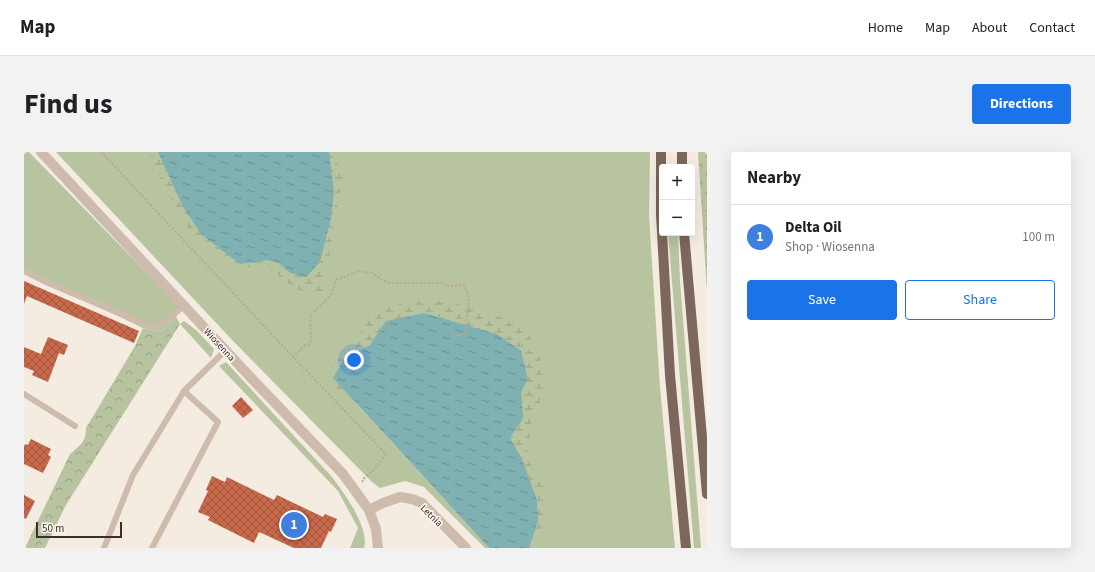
<!DOCTYPE html>
<meta charset="utf-8">
<style>
:root{--surface:#fff;--page:#f2f2f2;--text:#202124;--muted:#757577;--line:#e0e0e0;--accent:#1a73e8}
body{margin:0;font-family:"Source Sans 3",sans-serif;background:var(--page);color:var(--text)}
.controls{position:absolute;right:12px;top:12px;display:grid;overflow:hidden;border-radius:4px;box-shadow:0 4px 16px #0002}
.controls button{width:36px;height:36px;display:grid;place-items:center;padding:0;border:0;border-bottom:1px solid var(--line);background:var(--surface);color:var(--text);font:20px sans-serif}
.scale{position:absolute;left:12px;bottom:10px;width:86px;box-sizing:border-box;padding-left:4px;border:2px solid #3b302b;border-top:0;font-size:11px;line-height:14px;white-space:nowrap;color:#3b302b;-webkit-text-stroke:3px #fbf5ee;paint-order:stroke}
.you{position:absolute;left:330px;top:208px;width:14px;height:14px;margin:-10px;border:3px solid #fff;border-radius:50%;background:#1a73e8;box-shadow:0 0 0 6px #1a73e833}
.badge{display:grid;place-items:center;width:26px;height:26px;border-radius:50%;background:var(--accent);color:#fff;font-size:13px;font-weight:700}
.pin{position:absolute;translate:-50% -50%;border:2px solid #fff;box-shadow:0 1px 4px #0006}
.list{margin:0;padding:0;list-style:none}
h2{display:flex;justify-content:space-between;align-items:center;height:52px;margin:0;padding:0 16px;font-size:17px}
h2 small{font-size:13px;font-weight:400;color:var(--muted)}
.list li{display:grid;grid-template-columns:26px 1fr auto;gap:12px;align-items:center;box-sizing:border-box;height:64px;padding:0 16px;border-top:1px solid var(--line)}
.list b{display:block;font-size:15px;white-space:nowrap}
.list p{margin:0;font-size:13px;white-space:nowrap;color:var(--muted)}
.list em{font-size:13px;font-style:normal;color:var(--muted)}
.actions{display:flex;gap:8px;padding:12px 16px}
.actions a{flex:1;padding:9px 0;border:1px solid var(--accent);border-radius:4px;text-align:center;font-size:14px;color:var(--accent)}
.actions .main{background:var(--accent);color:#fff}
.map{position:relative;flex:none;width:683px;height:396px;overflow:hidden;border-radius:4px}
header{display:flex;align-items:center;gap:24px;box-sizing:border-box;height:56px;padding:0 20px;background:var(--surface);border-bottom:1px solid var(--line)}
header strong{font-size:19px}
nav{display:flex;gap:22px;margin-inline-start:auto;font-size:14px}
.intro{display:flex;align-items:center;justify-content:space-between;box-sizing:border-box;height:96px;padding:0 24px}
h1{margin:0;font-size:28px}
.button{padding:10px 18px;border-radius:4px;background:var(--accent);color:#fff;font-size:14px;font-weight:700}
main{display:flex;gap:24px;padding:0 24px}
aside{flex:1;background:var(--surface);border-radius:4px;box-shadow:0 4px 16px #0002}
.map>svg:first-child{display:block}
.grass{fill:#b8c4a0}
.forest{fill:url(#forest-crowns)}
.wetland{fill:url(#wetland-marsh)}
.water{fill:url(#water-ripples)}
.building{fill:url(#building-cross-hatch)}
.lines{fill:none;stroke-linecap:round;stroke-linejoin:round}
.path{stroke:#b9a596;stroke-width:2;stroke-dasharray:2 2;stroke-linecap:butt}
.lane{stroke:#cdbbac;stroke-width:6}
.street{stroke:#cdbbac;stroke-width:10}
.primary{stroke:#7d675c;stroke-width:10}
.labels{text-anchor:middle;stroke-width:3.5;stroke-linejoin:round;paint-order:stroke}
.street-label{font-size:10px;fill:#3b302b;stroke:#fbf5ee}
</style>
<header>
<strong>Map</strong>
<nav><a>Home</a><a>Map</a><a>About</a><a>Contact</a></nav>
</header>
<div class="intro"><h1>Find us</h1><a class="button">Directions</a></div>
<main>
<div class="map">
<svg width="683" height="396" viewBox="0 0 683 396">
<defs>
<pattern id="forest-crowns" width="20" height="18" patternUnits="userSpaceOnUse"><rect width="20" height="18" fill="#b8c4a0"/><path d="M2 6a3 3 0 1 1 6 0M12 15a3 3 0 1 1 6 0" fill="none" stroke="#97a083"/></pattern>
<pattern id="wetland-marsh" width="20" height="14" patternUnits="userSpaceOnUse"><rect width="20" height="14" fill="#b8c4a0"/><path d="M1 5h8M5 5V1M11 12h8M15 12V8" fill="none" stroke="#97a083"/></pattern>
<pattern id="water-ripples" width="26" height="14" patternUnits="userSpaceOnUse"><rect width="26" height="14" fill="#7fb0b2"/><path d="M2 4q2-2 4 0t4 0M15 11q2-2 4 0t4 0" fill="none" stroke="#699091"/></pattern>
<pattern id="building-cross-hatch" width="8" height="8" patternUnits="userSpaceOnUse"><rect width="8" height="8" fill="#c8694b"/><path d="M0 0l8 8M0 8l8-8" fill="none" stroke="#a4573f"/></pattern>
</defs>
<rect width="100%" height="100%" fill="#f4ebe1"/>
<!-- grass -->
<g class="grass">
<polygon points="0,0 5,0 157,156 152,165 136,180 119,176 0,119"/>
<polygon points="32,0 626,0 625,64 636,235 651,396 505,396 327,246 465,396 461,396 400,335 381,329 356,336 348,330 210,190"/>
<polygon points="644,81 654,81 656,129 677,396 670,396"/>
<polygon points="160,169 173,179 190,197 187,206 156,172"/>
<path d="M202,210L307,324C319,339 346,376 340,396H326L334,376L314,339L195,214Z"/>
</g>
<!-- forest -->
<g class="forest">
<polygon points="674,0 683,0 683,139"/>
<path d="M152,165L156,172L42,353L21,396H1L46,302C56,293 62,291 62,276L111,194L119,176L136,180Z"/>
</g>
<!-- wetland -->
<g class="wetland">
<polygon points="124,0 309,0 319,26 302,119 301,139 282,142 259,128 244,114 212,116 168,83 143,40"/>
<polygon points="400,148 431,151 482,167 505,184 521,216 522,230 513,258 508,269 503,297 506,311 521,338 522,352 518,376 509,386 512,396 500,396 325,241 317,243 307,227 307,216 321,201 339,177 349,161 369,153"/>
</g>
<!-- water -->
<g class="water">
<polygon points="134,0 305,0 310,40 307,66 296,110 282,125 266,121 255,111 243,108 216,112 178,83 159,55"/>
<polygon points="400,161 473,182 497,199 504,227 497,240 499,266 486,286 498,307 513,348 514,369 505,396 465,396 309,226 320,207 346,193 362,169"/>
</g>
<!-- building -->
<g class="building">
<polygon points="0,129 115,179 110,191 3,144 0,152"/>
<polygon points="24,185 44,193 40,203 35,201 24,230 8,223 10,219 0,215 0,195 17,202"/>
<polygon points="217,245 229,258 219,266 208,254"/>
<polygon points="7,287 27,297 24,303 27,305 19,321 0,312 0,295 1,292 4,293"/>
<polygon points="188,324 201,330 203,325 250,348 253,343 299,365 301,362 313,367 307,380 305,379 297,396 270,396 235,380 230,391 184,368 186,365 174,360 184,339 182,338"/>
<polygon points="0,343 11,349 2,367 0,366"/>
</g>
<g class="lines">
<!-- path -->
<g class="path">
<polyline points="77,0 269,205"/>
<polyline points="339,330 338,328 351,317 362,302 269,205 280,194 286,192 287,187 286,164 307,143 312,128 335,119 348,121 358,128 366,131 416,131 427,134 440,133 444,142 445,155 442,169 443,182 427,184"/>
</g>
<!-- lane -->
<g class="lane">
<polyline points="0,119 22,130 128,175 143,169 160,153"/>
<polyline points="0,242 51,274"/>
<polyline points="80,396 109,323 160,239 202,198"/>
<polyline points="128,396 194,270 160,239"/>
</g>
<!-- street -->
<g class="street">
<polyline points="17,0 230,229 319,322 345,358 352,377 354,396"/>
<polyline points="345,358 359,351 376,345 388,347 398,351 442,396"/>
</g>
<!-- primary -->
<g class="primary">
<polyline points="637,0 637,63 646,223 662,396"/>
<polyline points="658,0 658,15"/>
<polyline points="660,81 683,342"/>
</g>
</g>
<g class="labels">
<!-- street labels -->
<g class="street-label">
<text transform="translate(196 192) rotate(47)" y="4">Wiosenna</text>
<text transform="translate(408 363) rotate(44)" y="4">Letnia</text>
</g>
</g>
</svg>
<div class="controls">
<button>+</button>
<button>−</button>
</div>
<div class="scale">50 m</div>
<div class="you"></div>
<div class="pin badge" style="left:270px;top:373px;background:#3f7fe0">1</div>
</div>
<aside>
<h2>Nearby<small></small></h2>
<ul class="list">
<li><span class="badge" style="background:#3f7fe0">1</span><div><b>Delta Oil</b><p>Shop · Wiosenna</p></div><em>100 m</em></li>
</ul>
<div class="actions"><a class="main">Save</a><a>Share</a></div>
</aside>
</main>
